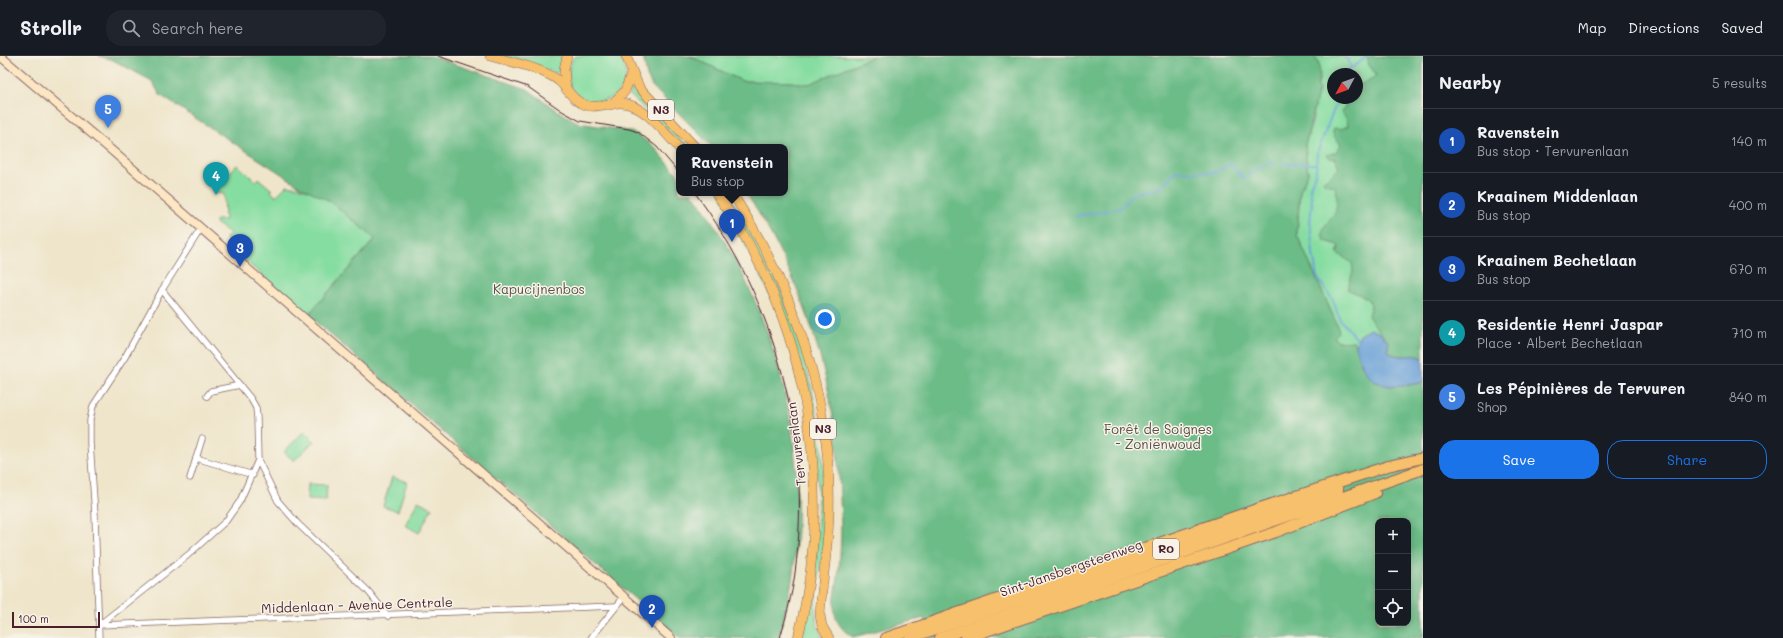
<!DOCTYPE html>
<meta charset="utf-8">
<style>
:root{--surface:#171b24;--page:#20242c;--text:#f1f3f6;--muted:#9ea1a6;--line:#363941;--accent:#1a73e8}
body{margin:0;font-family:Mali,sans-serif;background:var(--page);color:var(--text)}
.controls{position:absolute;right:12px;bottom:12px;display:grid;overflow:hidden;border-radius:8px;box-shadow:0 2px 10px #0003}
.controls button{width:36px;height:36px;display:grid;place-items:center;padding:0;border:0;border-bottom:1px solid var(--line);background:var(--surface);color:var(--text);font:20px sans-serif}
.compass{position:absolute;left:1327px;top:12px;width:36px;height:36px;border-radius:50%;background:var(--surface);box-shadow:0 2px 10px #0003;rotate:229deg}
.scale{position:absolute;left:12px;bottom:10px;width:88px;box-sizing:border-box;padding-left:4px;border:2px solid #4a1f2b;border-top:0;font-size:11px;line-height:14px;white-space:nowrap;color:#4a1f2b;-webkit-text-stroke:3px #f7f3e8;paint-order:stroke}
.you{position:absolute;left:825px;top:263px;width:14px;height:14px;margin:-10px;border:3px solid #fff;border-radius:50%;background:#1a73e8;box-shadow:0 0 0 6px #1a73e833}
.badge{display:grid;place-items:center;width:26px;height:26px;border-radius:50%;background:var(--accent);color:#fff;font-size:13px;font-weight:700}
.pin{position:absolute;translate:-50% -33px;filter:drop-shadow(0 1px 2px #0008)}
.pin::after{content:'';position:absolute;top:21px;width:14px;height:12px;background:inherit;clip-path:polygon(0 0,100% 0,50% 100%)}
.popup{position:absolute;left:676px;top:88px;width:112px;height:52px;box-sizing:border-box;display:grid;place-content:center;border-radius:8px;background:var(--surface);filter:drop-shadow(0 1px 3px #0005);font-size:13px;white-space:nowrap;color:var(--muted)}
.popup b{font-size:15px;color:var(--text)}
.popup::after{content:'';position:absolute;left:50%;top:100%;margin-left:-8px;border:8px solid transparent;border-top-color:var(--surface)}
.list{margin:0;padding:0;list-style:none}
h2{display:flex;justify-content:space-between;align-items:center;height:52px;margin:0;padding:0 16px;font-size:17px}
h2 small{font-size:13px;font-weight:400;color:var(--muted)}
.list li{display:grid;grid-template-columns:26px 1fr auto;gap:12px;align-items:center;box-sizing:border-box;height:64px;padding:0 16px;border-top:1px solid var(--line)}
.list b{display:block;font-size:15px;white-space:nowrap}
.list p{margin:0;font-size:13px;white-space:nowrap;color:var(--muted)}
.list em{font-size:13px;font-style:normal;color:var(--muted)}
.actions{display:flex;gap:8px;padding:12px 16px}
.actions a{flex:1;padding:9px 0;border:1px solid var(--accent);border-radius:16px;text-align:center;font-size:14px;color:var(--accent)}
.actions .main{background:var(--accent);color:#fff}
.icon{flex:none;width:22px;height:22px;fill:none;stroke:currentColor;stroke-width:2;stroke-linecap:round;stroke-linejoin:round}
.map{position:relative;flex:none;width:1423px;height:582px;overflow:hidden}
header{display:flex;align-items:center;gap:24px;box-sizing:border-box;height:56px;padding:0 20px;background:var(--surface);border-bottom:1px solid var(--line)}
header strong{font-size:19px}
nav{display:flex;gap:22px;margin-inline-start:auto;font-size:14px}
.search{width:280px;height:36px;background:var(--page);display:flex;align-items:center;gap:10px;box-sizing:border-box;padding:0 14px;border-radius:16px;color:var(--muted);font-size:15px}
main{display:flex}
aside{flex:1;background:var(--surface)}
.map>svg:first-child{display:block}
.green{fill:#86dda1;stroke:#687e66}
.forest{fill:#6cbc87;stroke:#5b6e59;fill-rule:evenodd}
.water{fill:#69a0d7;stroke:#5a6081}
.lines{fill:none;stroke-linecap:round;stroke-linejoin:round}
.stream{stroke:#69a0d7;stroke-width:2}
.street-casing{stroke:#846463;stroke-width:7}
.secondary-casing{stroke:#846463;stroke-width:10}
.primary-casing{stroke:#846463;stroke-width:10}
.highway-casing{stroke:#846463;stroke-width:12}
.street{stroke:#fff;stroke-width:5.5}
.secondary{stroke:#fce6c4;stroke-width:8}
.primary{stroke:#f7c06c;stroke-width:9}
.highway{stroke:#f7c06c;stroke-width:10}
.tram{stroke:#4a1f2b;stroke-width:1}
.labels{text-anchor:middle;stroke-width:3;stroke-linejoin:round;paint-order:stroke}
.shield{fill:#f7f3e8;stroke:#7e5f64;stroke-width:1}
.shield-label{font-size:12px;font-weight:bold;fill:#4a1f2b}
.park-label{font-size:13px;fill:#594e48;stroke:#f7f3e8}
.street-label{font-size:13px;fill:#4a1f2b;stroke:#f7f3e8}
</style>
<header>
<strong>Strollr</strong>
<div class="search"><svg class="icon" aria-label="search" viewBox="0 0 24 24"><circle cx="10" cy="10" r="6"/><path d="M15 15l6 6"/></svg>Search here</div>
<nav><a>Map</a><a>Directions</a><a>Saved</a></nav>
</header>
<main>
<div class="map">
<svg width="1423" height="582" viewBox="0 0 1423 582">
<rect width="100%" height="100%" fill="#f7f3e8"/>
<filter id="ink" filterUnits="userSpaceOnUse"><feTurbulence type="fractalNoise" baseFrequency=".025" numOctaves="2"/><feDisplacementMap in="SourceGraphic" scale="8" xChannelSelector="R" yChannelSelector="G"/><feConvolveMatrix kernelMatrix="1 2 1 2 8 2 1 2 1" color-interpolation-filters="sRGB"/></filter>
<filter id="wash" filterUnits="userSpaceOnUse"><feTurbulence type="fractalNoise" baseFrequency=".012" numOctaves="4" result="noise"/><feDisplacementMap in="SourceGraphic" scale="16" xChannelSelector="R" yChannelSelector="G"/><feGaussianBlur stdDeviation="0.9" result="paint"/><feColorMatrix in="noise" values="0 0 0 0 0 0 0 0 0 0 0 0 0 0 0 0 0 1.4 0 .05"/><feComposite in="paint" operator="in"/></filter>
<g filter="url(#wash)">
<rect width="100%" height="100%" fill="#efe5ca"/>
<!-- green -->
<g class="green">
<polygon points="501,0 563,0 559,16 556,17"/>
<path d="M575,0H619C648,41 575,68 569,23C568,14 569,7 575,0Z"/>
<polygon points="690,0 874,0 809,28 790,26 742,25"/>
<path d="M1314,0H1343L1344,3L1354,0H1367L1369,9L1375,17L1376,20L1357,31V18H1333V42H1348L1345,50L1423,302C1416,298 1407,298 1400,301L1388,295L1363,276L1355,290L1336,284L1334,281L1339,276L1334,262L1297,179L1300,135L1308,117L1305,89L1313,63L1318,28L1320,21L1319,7Z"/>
<polygon points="631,34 634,34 691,91 683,91 630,39"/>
<path d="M237,109L256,125L258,122L272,134L271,136L276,140L287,129C322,133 350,159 375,183L308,259L233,194L226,182L230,177L216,167V164H225L224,138L215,137V132Z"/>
<path d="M720,137H727C792,227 825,344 825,454C825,474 823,494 820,514C817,538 810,560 823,582H802C825,486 823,389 797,294Z"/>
<polygon points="304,375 314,385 294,405 284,396"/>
<polygon points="392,421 407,426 398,455 383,450"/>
<polygon points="308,428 327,429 326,445 307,444"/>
<polygon points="418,445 432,452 419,477 405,469"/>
</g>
<!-- forest -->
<g class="forest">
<path d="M99,0H431L527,33L561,57L579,67L628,75L637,78L655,92L679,120V137H692C773,244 811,383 793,517C790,539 784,561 778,582H680L308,259L375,183L330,145L300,130L160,39L152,25L113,4Z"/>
<path d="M643,0H690L742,25L790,26L809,28L874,0H1314C1325,16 1315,20 1319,34L1305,89L1308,117L1300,135L1297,174V179L1334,262L1339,276L1334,281C1338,288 1347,285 1354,285C1362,327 1383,337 1423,326V582H931L924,562L853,581C844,576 837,568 835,558C833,546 836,533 838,522C840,504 841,487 841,470C840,436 839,401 834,367C822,285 792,206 746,137H785V91H712L652,30L647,20ZM1378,465H1408V567H1378Z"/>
<path d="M1367,0H1423V302C1411,296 1398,305 1388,295V286L1368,260L1371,248C1366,239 1356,238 1347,233L1353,215L1352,207L1337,197L1339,192L1338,189L1325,185C1317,174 1328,168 1334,158C1338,151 1337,138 1335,130L1325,128L1323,125L1330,121L1339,112L1335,102H1330L1327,99L1336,96L1341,89C1338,83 1330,80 1334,72L1341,73L1348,70L1347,63L1342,57L1348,42H1357V31L1376,20L1375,17L1369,9Z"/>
</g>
<!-- water -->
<path class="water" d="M1371,273L1380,277L1388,286V295C1398,305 1411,296 1423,302V326C1405,331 1377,335 1366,316C1361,309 1358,299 1355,290L1360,279Z"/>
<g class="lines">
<!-- stream -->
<g class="stream">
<polyline points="1345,0 1351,9 1348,18"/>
<polyline points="1349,14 1368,0"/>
<polyline points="1336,48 1317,97 1316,115 1310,132 1312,147 1310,166 1313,198 1317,221 1333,244 1340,264 1358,284"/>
<polyline points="1283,108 1316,108"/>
<polyline points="1150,134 1161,131 1176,115 1212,117 1231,108 1243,122 1267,107 1275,107"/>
<polyline points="1076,160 1121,152 1132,138 1148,134"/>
</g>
</g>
</g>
<g filter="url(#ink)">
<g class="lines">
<!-- street casing -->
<g class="street-casing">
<g id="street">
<polyline points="162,234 251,343 256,352 257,362 258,404 278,445 298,468 368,535 388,560"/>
<polyline points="207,340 211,335 240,329"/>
<polyline points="196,402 253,419"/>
<polyline points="190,422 202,383"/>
<polyline points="99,569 616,550"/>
<polyline points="99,569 188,499 226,465 240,445 258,404"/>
<polyline points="99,582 95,458 90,387 90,364 93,350 125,301 162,234 200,174"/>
<polyline points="591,582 624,541"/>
</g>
</g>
<!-- secondary casing -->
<g class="secondary-casing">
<polyline id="secondary" points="0,0 110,93 671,582"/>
</g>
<!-- primary casing -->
<g class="primary-casing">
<g id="primary">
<path d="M490,0C510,6 543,12 559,25C567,32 571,42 581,47C595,55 607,46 622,47C643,48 666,78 679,92"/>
<polyline points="626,0 639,31 695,91"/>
<polyline points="566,33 564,13 567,0"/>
<polyline points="611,49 625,35 632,15"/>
<path d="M716,137C809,263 835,431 798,582"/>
<path d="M732,137C794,233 833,344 829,459C828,493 822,526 820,559L822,570L829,582"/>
</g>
</g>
<!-- highway casing -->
<g class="highway-casing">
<g id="highway">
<polyline points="886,582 1257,453 1388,410 1423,402"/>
<polyline points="910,582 1338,434"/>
<polyline points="940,582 1423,413"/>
<polyline points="966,582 1276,476 1375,437"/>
</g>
</g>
<!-- street -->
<use href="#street" class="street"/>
<!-- secondary -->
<use href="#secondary" class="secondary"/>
<!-- primary -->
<use href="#primary" class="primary"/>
<!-- highway -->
<use href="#highway" class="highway"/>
<!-- tram -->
<g class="tram">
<polyline points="438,0 528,31 562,55 580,65 629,73 638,76 657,91 679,117"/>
<path d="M695,137C776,244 813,384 795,517C792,539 786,561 780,582"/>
</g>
</g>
</g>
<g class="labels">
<!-- shield labels -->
<g class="shield">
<rect x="648" y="44" width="26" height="20" rx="3"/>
<rect x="810" y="363" width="26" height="20" rx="3"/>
<rect x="1153" y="483" width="26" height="20" rx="3"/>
</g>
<g class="shield-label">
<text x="661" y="58">N3</text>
<text x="823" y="377">N3</text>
<text x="1166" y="497">R0</text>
</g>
<!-- park labels -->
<g class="park-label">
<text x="539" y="238">Kapucijnenbos</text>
<text x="1158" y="378">Forêt de Soignes<tspan x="1158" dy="15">- Zoniënwoud</tspan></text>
</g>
<!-- street labels -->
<g class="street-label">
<text transform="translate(796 388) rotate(-97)" y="5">Tervurenlaan</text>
<text transform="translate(1071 512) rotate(-19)" y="5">Sint-Jansbergsteenweg</text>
<text transform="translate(357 549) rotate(-2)" y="5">Middenlaan - Avenue Centrale</text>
</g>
</g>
</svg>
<div class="controls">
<button>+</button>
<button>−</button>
<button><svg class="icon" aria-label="locate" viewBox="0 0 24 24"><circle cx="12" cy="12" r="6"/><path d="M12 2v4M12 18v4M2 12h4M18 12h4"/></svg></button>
</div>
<svg class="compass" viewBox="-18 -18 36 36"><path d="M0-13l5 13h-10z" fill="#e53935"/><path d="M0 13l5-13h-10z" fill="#9ea1a6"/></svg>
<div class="scale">100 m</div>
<div class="you"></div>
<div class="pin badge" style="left:732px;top:186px;background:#1a4fb4">1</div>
<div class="popup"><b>Ravenstein</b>Bus stop</div>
<div class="pin badge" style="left:652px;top:572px;background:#1a4fb4">2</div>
<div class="pin badge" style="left:240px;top:211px;background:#1a4fb4">3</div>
<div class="pin badge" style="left:216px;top:139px;background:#0f9aa8">4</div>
<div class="pin badge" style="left:108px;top:72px;background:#3f7fe0">5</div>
</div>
<aside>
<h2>Nearby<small>5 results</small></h2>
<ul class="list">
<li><span class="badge" style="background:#1a4fb4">1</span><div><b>Ravenstein</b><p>Bus stop · Tervurenlaan</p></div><em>140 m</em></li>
<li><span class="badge" style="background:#1a4fb4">2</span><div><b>Kraainem Middenlaan</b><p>Bus stop</p></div><em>400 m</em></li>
<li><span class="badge" style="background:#1a4fb4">3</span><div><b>Kraainem Bechetlaan</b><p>Bus stop</p></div><em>670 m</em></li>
<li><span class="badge" style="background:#0f9aa8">4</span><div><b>Residentie Henri Jaspar</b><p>Place · Albert Bechetlaan</p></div><em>710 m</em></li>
<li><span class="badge" style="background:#3f7fe0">5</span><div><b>Les Pépinières de Tervuren</b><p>Shop</p></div><em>840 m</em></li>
</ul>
<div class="actions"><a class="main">Save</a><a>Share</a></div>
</aside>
</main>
